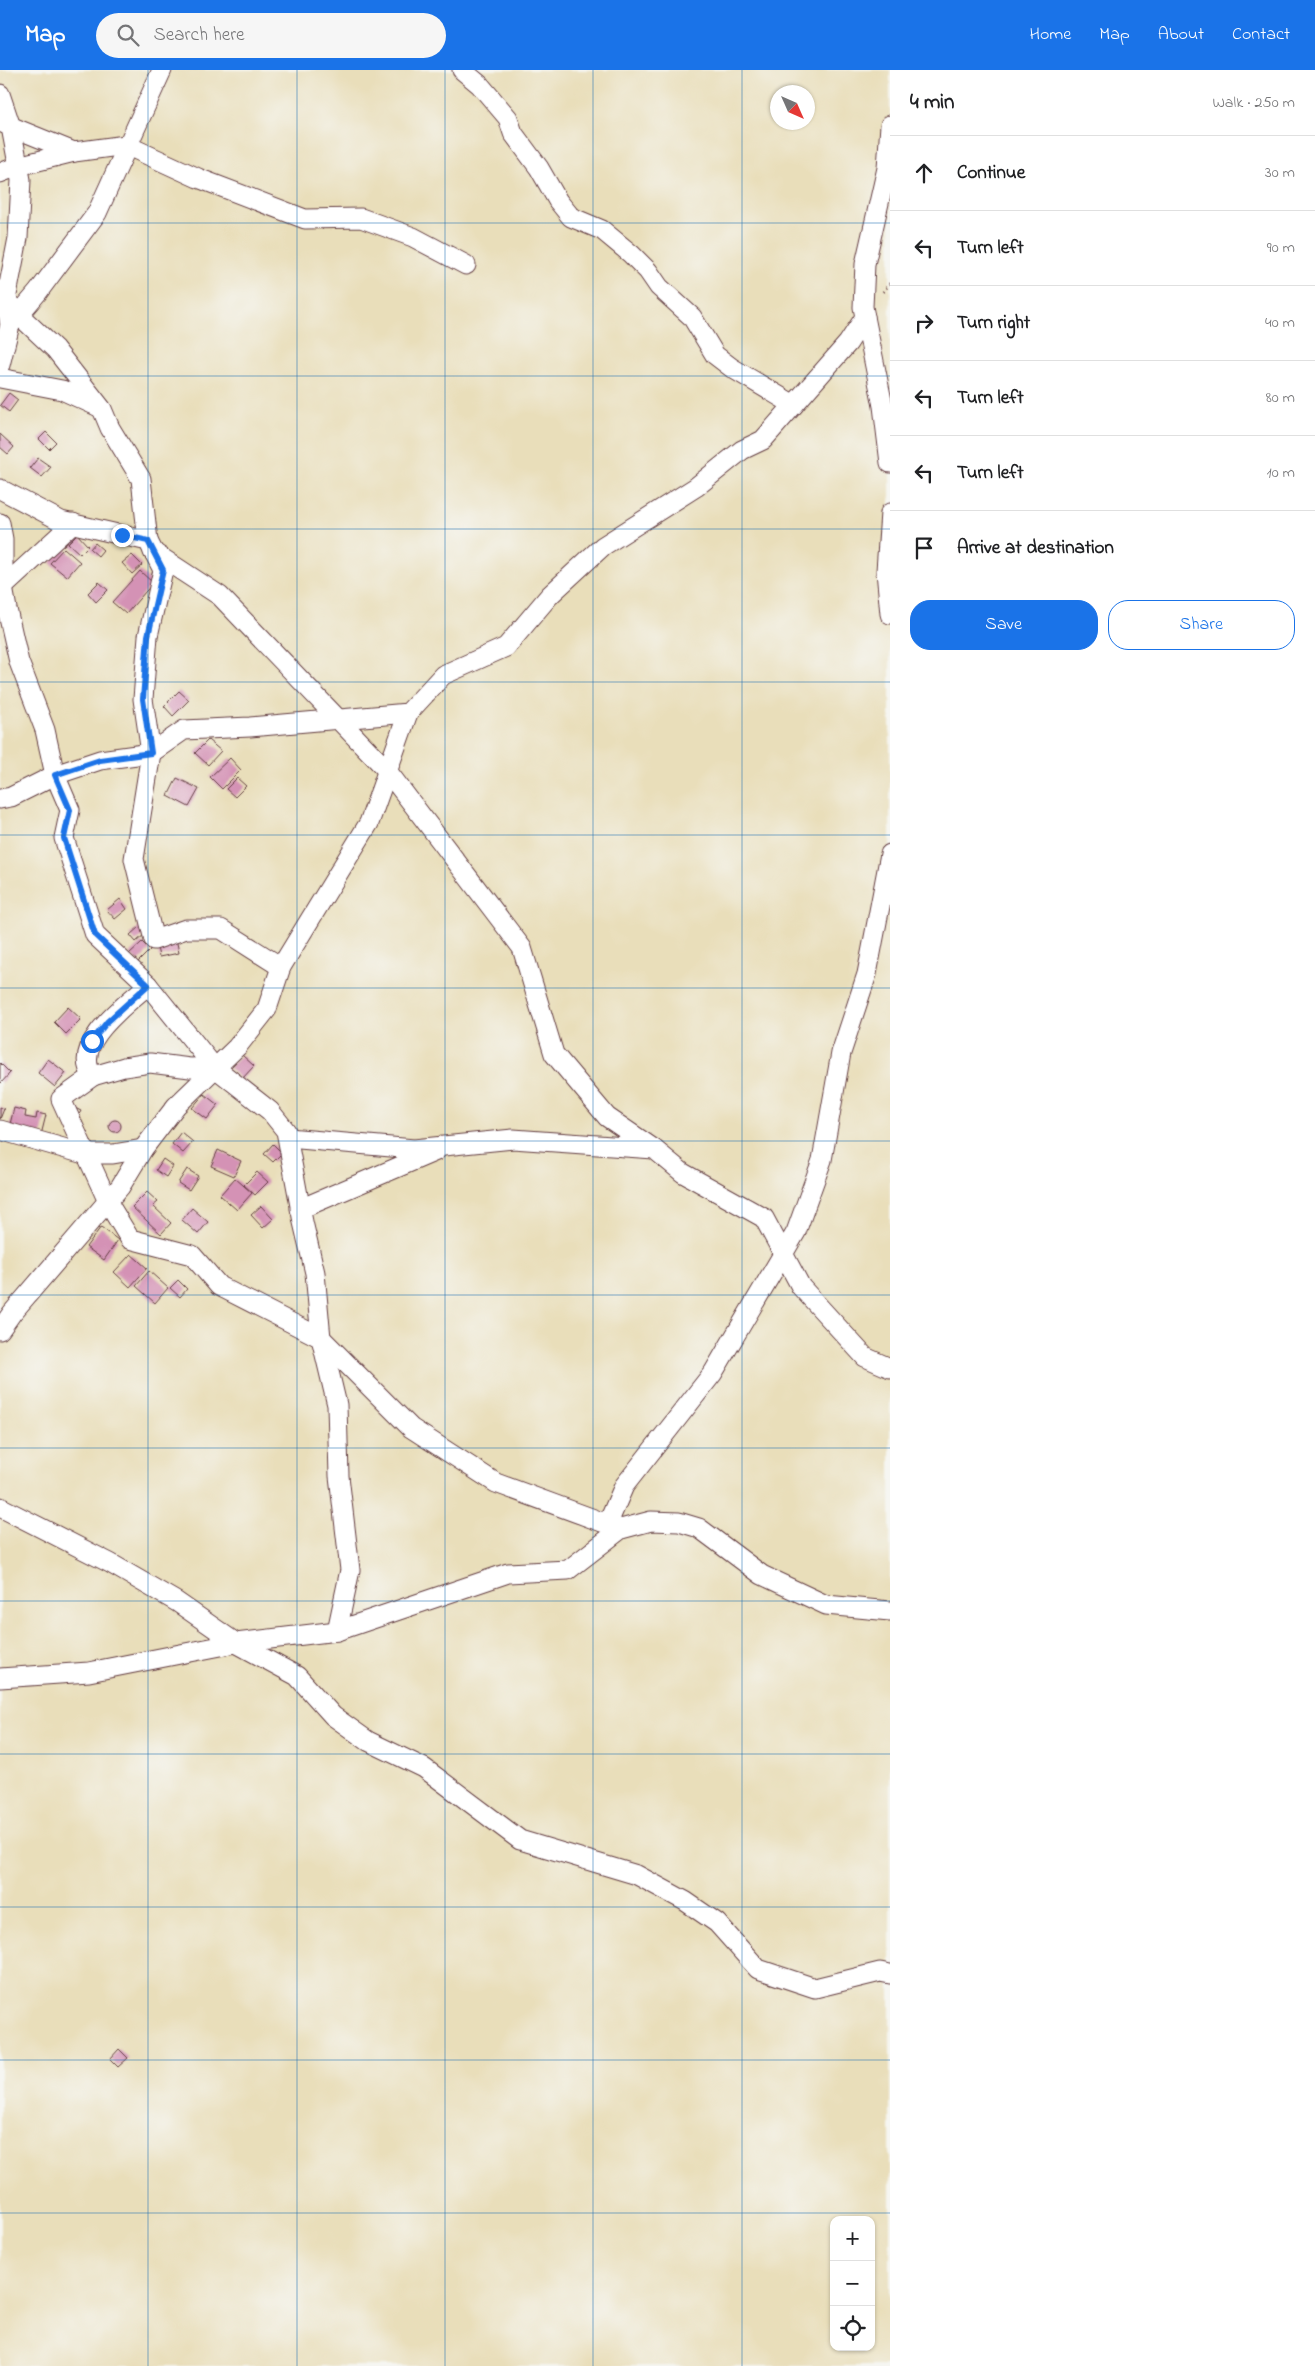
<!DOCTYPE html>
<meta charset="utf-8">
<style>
:root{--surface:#fff;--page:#f6f6f6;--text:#202124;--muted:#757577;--line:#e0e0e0;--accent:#1a73e8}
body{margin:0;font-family:"Indie Flower",sans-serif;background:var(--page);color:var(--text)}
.controls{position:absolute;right:15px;bottom:15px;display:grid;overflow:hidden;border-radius:10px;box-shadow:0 1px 4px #0004}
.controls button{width:45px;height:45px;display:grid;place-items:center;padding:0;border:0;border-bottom:1px solid var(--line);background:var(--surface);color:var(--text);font:25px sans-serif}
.compass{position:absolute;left:770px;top:15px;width:45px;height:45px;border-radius:50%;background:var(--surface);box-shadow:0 1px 4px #0004;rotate:135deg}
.stop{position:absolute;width:15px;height:15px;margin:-11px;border:4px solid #1a73e8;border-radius:50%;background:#fff}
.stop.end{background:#1a73e8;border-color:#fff;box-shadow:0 1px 5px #0008}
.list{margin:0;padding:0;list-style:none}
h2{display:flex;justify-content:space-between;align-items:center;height:65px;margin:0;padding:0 20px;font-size:21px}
h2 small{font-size:16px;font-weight:400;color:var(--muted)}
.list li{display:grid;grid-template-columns:32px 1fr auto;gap:15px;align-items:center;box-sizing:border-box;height:75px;padding:0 20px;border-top:1px solid var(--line)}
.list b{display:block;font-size:19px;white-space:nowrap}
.list em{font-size:16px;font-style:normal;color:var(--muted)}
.actions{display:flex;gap:10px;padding:15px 20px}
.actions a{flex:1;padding:11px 0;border:1px solid var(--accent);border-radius:20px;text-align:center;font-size:18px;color:var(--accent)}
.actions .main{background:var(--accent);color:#fff}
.icon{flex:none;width:28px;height:28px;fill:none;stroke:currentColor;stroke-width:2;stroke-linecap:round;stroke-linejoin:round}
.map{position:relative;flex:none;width:890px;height:2296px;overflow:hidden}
header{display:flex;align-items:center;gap:30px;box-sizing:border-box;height:70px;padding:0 25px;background:var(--accent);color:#fff}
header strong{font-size:24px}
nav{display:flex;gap:28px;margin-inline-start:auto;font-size:18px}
.search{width:350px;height:45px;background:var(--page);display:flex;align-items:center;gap:12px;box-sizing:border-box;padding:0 18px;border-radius:28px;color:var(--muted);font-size:19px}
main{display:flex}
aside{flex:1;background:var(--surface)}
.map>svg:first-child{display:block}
.building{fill:#d492b5}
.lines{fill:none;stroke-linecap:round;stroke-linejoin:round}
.street-casing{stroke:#623c40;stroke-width:21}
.path{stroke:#623c40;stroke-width:3;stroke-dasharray:1 4;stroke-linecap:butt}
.street{stroke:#fff;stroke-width:19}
.route{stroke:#1a73e8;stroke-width:6}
.grid{fill:none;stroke:#1f6fb2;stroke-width:1;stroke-opacity:0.55}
</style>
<header>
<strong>Map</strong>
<div class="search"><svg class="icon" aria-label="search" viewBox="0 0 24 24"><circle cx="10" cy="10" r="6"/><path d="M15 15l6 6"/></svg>Search here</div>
<nav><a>Home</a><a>Map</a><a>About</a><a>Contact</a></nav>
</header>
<main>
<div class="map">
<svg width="890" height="2296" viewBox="0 0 890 2296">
<rect width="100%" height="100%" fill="#f6f6f2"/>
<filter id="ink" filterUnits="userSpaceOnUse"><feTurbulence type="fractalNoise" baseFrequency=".02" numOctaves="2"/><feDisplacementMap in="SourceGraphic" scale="10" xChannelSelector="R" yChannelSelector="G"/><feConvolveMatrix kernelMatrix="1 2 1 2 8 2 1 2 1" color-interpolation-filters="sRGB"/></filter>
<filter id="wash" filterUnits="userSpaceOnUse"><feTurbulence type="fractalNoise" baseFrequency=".0096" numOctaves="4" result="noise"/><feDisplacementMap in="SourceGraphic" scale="20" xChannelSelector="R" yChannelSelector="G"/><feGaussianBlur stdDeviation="1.12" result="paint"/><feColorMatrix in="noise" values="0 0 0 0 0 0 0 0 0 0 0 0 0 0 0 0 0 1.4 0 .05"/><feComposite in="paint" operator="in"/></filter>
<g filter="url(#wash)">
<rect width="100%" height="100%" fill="#e9deba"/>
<g id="blocks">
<!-- building -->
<g class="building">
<polygon points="9,323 18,330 9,342 0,335"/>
<polygon points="46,362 56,372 49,379 39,369"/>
<polygon points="0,364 14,377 8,384 0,377"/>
<polygon points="38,388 51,397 42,407 30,398"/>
<polygon points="77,464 88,476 80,484 68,473"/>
<polygon points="95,473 103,480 98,486 90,479"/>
<polygon points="64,478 80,492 67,507 50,493"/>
<polygon points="132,485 142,495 132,504 122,493"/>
<polygon points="140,501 153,513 126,544 112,532"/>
<polygon points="99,512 108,520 96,532 88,523"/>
<polygon points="179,621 189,630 173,646 164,636"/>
<polygon points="208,670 221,681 208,695 195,683"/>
<polygon points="230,688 241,700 222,719 210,707"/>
<polygon points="177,708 199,719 189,737 168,726"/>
<polygon points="237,708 246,716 235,727 226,719"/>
<polygon points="120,829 127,839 115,849 107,840"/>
<polygon points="139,857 145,864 136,872 130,865"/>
<polygon points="176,868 179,883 159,887 156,872"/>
<polygon points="142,872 150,880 138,892 129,884"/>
<polygon points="68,937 81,949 66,964 54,952"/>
<polygon points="242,985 254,996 241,1010 229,998"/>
<polygon points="48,989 66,1003 55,1017 38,1003"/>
<polygon points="0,993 10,1003 1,1013 0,1011"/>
<polygon points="204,1024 218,1035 207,1049 192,1038"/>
<polygon points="0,1037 4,1039 0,1049"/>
<polygon points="14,1038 26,1041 25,1047 36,1049 37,1043 46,1045 41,1065 9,1058"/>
<polygon points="75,1038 81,1041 77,1048"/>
<circle cx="115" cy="1056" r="6"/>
<polygon points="181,1062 193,1072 183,1083 172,1074"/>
<polygon points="273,1074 282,1083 273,1092 264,1084"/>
<polygon points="218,1080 241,1091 234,1106 211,1096"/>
<polygon points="163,1089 173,1096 166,1107 156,1100"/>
<polygon points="187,1099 198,1106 189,1120 178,1113"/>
<polygon points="257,1102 268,1112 255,1125 244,1115"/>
<polygon points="235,1108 252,1123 237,1140 220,1125"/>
<polygon points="147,1122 158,1132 153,1136 171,1153 161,1164 132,1137"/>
<polygon points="261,1136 273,1149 263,1158 251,1145"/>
<polygon points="192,1138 208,1152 198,1164 182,1150"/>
<polygon points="101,1157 118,1170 104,1190 86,1177"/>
<polygon points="131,1184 147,1198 130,1217 114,1202"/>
<polygon points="149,1201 168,1218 155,1233 136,1216"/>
<polygon points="178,1210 187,1219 180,1227 170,1218"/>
<polygon points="119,1979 128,1988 118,1997 110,1989"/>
</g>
</g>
</g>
<g filter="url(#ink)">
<use href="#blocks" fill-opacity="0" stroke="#623c40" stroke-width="1"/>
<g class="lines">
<!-- street casing -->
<g class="street-casing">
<g id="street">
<polyline points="462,0 480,15 508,48 513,63 539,98 558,131 571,147 602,160 631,184 648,201 659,217 692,247 715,285 732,298 794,335"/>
<polyline points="0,24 11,57 21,110 18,168 6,230 10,255 0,295"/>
<polyline points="0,52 74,82 126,75 198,108 305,149 361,148 413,167 466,195"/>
<polyline points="890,55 887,98 865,194 863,237 883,336 890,393"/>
<polyline points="0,103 18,96 74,82"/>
<polyline points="0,220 19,245 55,279 102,339 110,358 141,409 148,471"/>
<polyline points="10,255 38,222 97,143 162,0"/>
<polyline points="0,308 62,320 99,337"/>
<polyline points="0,419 61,451 148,471 163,500 148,566 143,629 151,683 134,789 154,870 186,859 221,859 281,897"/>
<polyline points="890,443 886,501 890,544"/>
<polyline points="0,453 3,469 3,517 7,539 19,592 45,660 55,705 70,740 64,768 95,865 148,915 214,997 270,1041 286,1061 303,1152 315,1203 321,1268 337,1335 339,1406 350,1500 337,1561"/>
<polyline points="153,482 220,526 385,698 522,878 554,984 607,1047 654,1079"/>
<polyline points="0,520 73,453"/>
<polyline points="0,729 11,727 55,705 100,690 151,683 184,660 250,657 408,643 443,605 506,577 550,525 603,476 696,417 742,380 763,370 848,273 865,247"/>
<path d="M148,915C127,934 69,975 93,1006L124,997L150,993L190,998L214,997"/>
<polyline points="93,1006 61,1029 110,1136 130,1169 192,1185 219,1216 321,1268 411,1358 496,1413 621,1459"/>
<polyline points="0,1060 84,1084 113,1084 143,1079"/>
<polyline points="288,1068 414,1079 513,1069 654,1079 683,1103 764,1148 801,1217 865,1287 890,1298"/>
<polyline points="300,1139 436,1081"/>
<polyline points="0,1260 12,1243 120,1117 143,1079 176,1036 237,977 267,939 281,897 369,753 408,643"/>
<polyline points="0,1437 110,1493 177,1532 236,1573 297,1606 333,1646 368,1671 424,1698 520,1770 637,1805 685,1831 717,1853 758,1899 815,1918 880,1902 890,1904"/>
<polyline points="608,1453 624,1416 713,1303 796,1162 822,1090 841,983 867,904 890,784"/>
<polyline points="0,1608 89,1602 236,1573 337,1561 508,1503 568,1500 621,1459 651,1451 679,1452 699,1458 762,1505 826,1535 890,1541"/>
</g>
</g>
<!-- path -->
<polyline class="path" points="883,222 890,213"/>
<!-- street -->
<use href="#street" class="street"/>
</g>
</g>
<g class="lines" filter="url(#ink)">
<!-- route -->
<polyline class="route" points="92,971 107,952 148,915 95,865 64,768 70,740 55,705 100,690 151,683 143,629 148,566 163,500 148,471 122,465"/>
</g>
<!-- grid -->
<path class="grid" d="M148,0V2296M297,0V2296M445,0V2296M593,0V2296M742,0V2296M0,153H890M0,306H890M0,459H890M0,612H890M0,765H890M0,918H890M0,1071H890M0,1225H890M0,1378H890M0,1531H890M0,1684H890M0,1837H890M0,1990H890M0,2143H890"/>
</svg>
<div class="controls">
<button>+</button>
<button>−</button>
<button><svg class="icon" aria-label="locate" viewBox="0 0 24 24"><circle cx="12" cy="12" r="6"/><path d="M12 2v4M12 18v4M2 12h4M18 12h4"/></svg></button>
</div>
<svg class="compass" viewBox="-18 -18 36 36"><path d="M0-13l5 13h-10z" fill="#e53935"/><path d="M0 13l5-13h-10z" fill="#757577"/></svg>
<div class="stop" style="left:92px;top:971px"></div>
<div class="stop end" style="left:122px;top:465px"></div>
</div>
<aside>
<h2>4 min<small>Walk · 250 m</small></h2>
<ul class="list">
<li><svg class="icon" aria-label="ahead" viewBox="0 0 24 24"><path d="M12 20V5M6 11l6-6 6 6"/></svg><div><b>Continue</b></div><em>30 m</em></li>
<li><svg class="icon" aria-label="left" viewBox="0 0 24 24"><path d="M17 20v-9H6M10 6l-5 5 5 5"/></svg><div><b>Turn left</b></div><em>90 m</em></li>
<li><svg class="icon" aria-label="right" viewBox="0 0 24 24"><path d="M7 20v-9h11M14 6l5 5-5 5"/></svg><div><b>Turn right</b></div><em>40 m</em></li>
<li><svg class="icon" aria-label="left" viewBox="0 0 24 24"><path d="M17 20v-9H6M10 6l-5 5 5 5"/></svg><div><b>Turn left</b></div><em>80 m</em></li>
<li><svg class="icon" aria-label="left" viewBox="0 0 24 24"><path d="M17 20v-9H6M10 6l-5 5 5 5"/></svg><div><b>Turn left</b></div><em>10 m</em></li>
<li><svg class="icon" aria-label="arrive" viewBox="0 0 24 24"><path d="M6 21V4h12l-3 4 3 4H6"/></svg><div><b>Arrive at destination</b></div></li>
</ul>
<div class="actions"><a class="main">Save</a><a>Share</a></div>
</aside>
</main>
